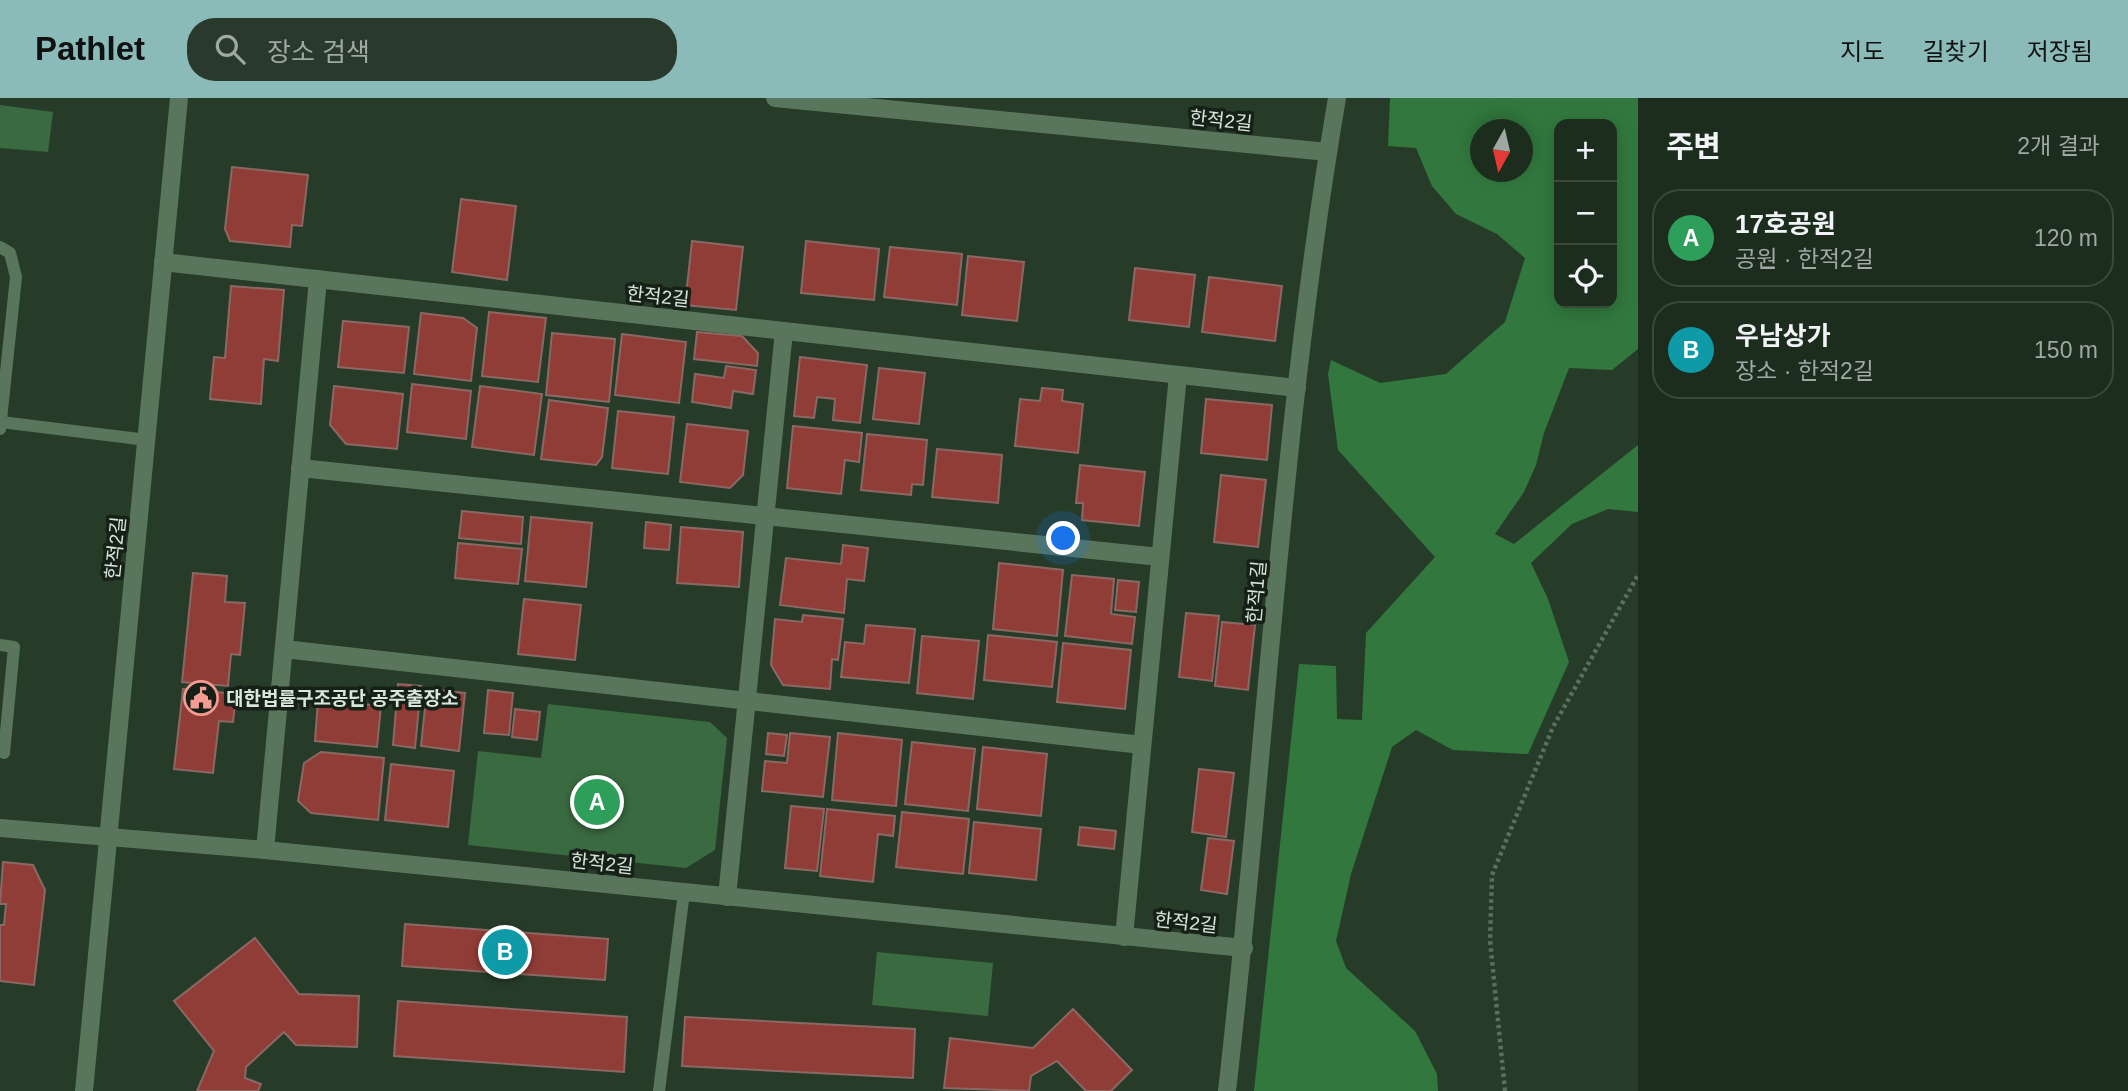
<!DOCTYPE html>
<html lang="ko">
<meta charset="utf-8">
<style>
:root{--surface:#1c2d1e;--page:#29392b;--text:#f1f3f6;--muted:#a0a8a4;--line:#3a493c;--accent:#8bbbb9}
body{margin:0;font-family:Arial,"Noto Sans KR",sans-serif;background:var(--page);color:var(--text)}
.controls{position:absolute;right:21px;top:21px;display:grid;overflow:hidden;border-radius:14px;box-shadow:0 4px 18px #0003}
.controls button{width:63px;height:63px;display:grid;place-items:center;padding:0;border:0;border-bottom:2px solid var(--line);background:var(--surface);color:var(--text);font:35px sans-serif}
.compass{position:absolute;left:1470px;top:21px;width:63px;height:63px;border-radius:50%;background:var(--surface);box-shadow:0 4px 18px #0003;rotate:188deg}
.you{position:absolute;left:1064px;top:441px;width:24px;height:24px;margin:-18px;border:5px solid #fff;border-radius:50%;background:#1a73e8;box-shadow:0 0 0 10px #1a73e833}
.badge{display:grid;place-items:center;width:46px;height:46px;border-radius:50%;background:var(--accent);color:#fff;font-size:23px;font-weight:700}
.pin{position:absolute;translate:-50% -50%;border:4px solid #fff;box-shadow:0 2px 7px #0006}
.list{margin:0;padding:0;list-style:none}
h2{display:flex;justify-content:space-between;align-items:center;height:91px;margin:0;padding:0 28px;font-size:30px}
h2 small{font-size:23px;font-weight:400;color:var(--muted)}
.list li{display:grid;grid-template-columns:46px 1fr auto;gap:21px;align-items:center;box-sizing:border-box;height:98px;margin:0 14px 14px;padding:0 14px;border:2px solid var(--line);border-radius:28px}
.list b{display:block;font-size:26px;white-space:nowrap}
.list p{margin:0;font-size:23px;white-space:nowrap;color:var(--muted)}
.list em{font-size:23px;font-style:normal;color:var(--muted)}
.icon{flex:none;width:38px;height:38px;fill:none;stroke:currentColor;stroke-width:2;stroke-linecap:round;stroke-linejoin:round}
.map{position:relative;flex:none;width:1638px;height:993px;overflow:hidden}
header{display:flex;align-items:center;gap:42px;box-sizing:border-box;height:98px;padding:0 35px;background:var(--accent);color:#111}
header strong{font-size:33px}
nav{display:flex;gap:38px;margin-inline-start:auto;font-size:24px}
.search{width:490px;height:63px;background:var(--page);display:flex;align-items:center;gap:18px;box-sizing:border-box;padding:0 24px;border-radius:28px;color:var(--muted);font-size:26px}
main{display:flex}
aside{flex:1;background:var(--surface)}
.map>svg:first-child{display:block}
.green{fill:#3a6a40}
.forest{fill:#32783e;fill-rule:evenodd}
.building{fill:#913d37;stroke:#8b6864;stroke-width:2}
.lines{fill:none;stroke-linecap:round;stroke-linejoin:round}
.path{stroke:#5c6f5d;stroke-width:4.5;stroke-dasharray:3.5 3.5;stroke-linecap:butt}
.service{stroke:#59765c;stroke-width:12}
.minor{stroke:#59765c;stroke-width:18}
.labels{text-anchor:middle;stroke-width:7;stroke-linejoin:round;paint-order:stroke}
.street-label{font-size:19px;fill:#d8e6d9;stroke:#162017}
.poi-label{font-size:19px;font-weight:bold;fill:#d8e6d9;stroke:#162017;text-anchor:start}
</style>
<header>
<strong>Pathlet</strong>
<div class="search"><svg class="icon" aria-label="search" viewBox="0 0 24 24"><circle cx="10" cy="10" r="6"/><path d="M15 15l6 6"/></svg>장소 검색</div>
<nav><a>지도</a><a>길찾기</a><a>저장됨</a></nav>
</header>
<main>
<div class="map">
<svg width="1638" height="993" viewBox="0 0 1638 993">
<rect width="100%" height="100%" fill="#263c28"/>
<!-- green -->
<g class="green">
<polygon points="0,7 53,14 48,54 0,50"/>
<polygon points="548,606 710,624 727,640 715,752 686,770 468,747 478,653 541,660"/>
<polygon points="877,854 993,865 988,918 872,907"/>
</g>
<!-- forest -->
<path class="forest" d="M1390,0H1638V251L1612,272L1569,270L1544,335L1536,367L1524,394L1495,436L1514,446L1638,347V414L1608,411L1572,426L1531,465L1548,501L1569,564L1528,656L1453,652L1416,632L1392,649L1351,776L1336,843L1346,870L1415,933L1437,976L1438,993H1254L1299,566L1336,568L1337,621L1362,622L1366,535L1435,459L1338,352L1328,276L1331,262L1380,285L1446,276L1505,224L1525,160L1497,136L1456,116L1432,88L1416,50L1388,48ZM1559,26H1612V205H1559ZM1480,32H1522V74H1480Z"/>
<!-- building -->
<g class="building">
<polygon points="232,69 308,77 302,128 292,127 290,149 230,143 225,131"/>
<polygon points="461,101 516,108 507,182 452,174"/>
<polygon points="692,143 743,149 736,212 685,207"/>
<polygon points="806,143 879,151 874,202 801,195"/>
<polygon points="890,149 962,156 957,207 884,199"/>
<polygon points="968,158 1024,164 1017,223 962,217"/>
<polygon points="1135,170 1195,177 1189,229 1129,222"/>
<polygon points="1209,179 1282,188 1275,243 1202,234"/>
<polygon points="231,188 284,192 278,263 264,261 261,306 210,301 214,259 225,260"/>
<polygon points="489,214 546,220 538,284 482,278"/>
<polygon points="421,215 463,220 477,230 471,283 414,276"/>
<polygon points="343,223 409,229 404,275 338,269"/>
<polygon points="697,234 742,238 758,255 757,268 694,261"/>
<polygon points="552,235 615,241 609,304 546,297"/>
<polygon points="622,236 686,244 679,305 615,297"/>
<polygon points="800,259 867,267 860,325 833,322 835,301 817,299 814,320 794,318"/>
<polygon points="726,268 756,272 753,296 733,293 731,310 692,304 695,276 724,280"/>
<polygon points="879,270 925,275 919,326 873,321"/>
<polygon points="412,286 471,293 466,341 407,334"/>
<polygon points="334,288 403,296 397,351 346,346 330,327"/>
<polygon points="480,288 542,296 534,357 472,349"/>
<polygon points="1042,290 1063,292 1062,303 1083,306 1078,355 1015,348 1020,301 1040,303"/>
<polygon points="1206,301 1272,307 1267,362 1201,355"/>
<polygon points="549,302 608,310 602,359 596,367 541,361"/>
<polygon points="618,313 674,319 668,376 612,370"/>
<polygon points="687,326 748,333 743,377 730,390 680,384"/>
<polygon points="793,328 862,335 859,364 845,362 841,396 787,390"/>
<polygon points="867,336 927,342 923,387 912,386 911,397 861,392"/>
<polygon points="937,351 1002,357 998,405 932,399"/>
<polygon points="1080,367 1145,374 1139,428 1082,422 1083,405 1076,405"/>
<polygon points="1221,377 1266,382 1258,449 1214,444"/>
<polygon points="462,413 523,419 521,446 459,440"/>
<polygon points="531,419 592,425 586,489 525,483"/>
<polygon points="646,424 671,427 669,452 644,450"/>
<polygon points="681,429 743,434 739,489 677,485"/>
<polygon points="458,445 522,451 518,486 455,480"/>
<polygon points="843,447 868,450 864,483 847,481 844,515 780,507 786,460 841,466"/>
<polygon points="999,465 1063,472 1057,538 993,531"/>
<polygon points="193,475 227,478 225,504 245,505 240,557 231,556 228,588 182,584"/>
<polygon points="1072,477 1114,481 1111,516 1135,519 1132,546 1065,538"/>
<polygon points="1118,482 1139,484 1136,514 1115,512"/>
<polygon points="524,501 581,507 575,562 518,556"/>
<polygon points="1186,515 1219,518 1212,583 1179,579"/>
<polygon points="803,517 843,521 838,562 832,561 830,591 783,587 771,567 775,521 802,524"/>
<polygon points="1222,524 1255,527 1248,592 1215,588"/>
<polygon points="866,527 915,531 909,585 841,579 845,544 864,546"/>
<polygon points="988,537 1057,544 1052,589 984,582"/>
<polygon points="922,538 979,543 973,601 917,595"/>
<polygon points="1063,545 1131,552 1125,611 1057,604"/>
<polygon points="398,586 421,588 415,650 393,647"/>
<polygon points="183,591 236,596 233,624 219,623 213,675 174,671"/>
<polygon points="427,591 465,595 459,653 421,648"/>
<polygon points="488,592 513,595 509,637 484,635"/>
<polygon points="318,602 381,608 377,649 315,643"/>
<polygon points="515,611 540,614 537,642 512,639"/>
<polygon points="768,635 787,637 784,658 766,656"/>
<polygon points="790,635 830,639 823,699 762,693 765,663 787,665"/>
<polygon points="838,635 902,642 896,708 832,702"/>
<polygon points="912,644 975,651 968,713 905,706"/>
<polygon points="983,649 1047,656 1041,718 977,711"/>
<polygon points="321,654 384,660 378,722 311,715 298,703 304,665"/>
<polygon points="391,666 454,673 448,729 385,722"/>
<polygon points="1199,671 1234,675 1226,739 1192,734"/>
<polygon points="791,708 824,711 817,773 785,770"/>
<polygon points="827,711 895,718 893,738 878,736 873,784 820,778"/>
<polygon points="902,714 969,721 963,776 896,769"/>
<polygon points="974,724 1041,731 1036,782 969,775"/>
<polygon points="1080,729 1116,733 1114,751 1078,747"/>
<polygon points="1208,740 1234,743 1227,796 1201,792"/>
<polygon points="3,764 33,767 45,792 34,887 0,883 0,827 4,827 6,806 0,806"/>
<polygon points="405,826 608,841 605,882 402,868"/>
<polygon points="255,840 299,896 359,898 357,949 296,947 284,934 246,969 245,980 261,986 258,993 197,993 214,953 174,903"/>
<polygon points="398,903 627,919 624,974 394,958"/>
<polygon points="1073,911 1132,972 1111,993 1086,993 1057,963 1031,978 1029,993 944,990 950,940 1033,950"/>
<polygon points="685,919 915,931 913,980 682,968"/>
</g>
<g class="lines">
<!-- path -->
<polyline class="path" points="1505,993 1490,842 1492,777 1553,629 1638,477"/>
<!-- service -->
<g class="service">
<polyline points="0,149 10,155 16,179 0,331"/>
<polyline points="1,324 147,342"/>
<polyline points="0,547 14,549 4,655"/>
<polyline points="659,993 684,794"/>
</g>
<!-- minor -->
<g class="minor">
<polyline points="775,0 1328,54"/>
<polyline points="163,164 1297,290"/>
<polyline points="300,370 1160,459"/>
<polyline points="284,551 1142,647"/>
<polyline points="0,730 265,752 1244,850"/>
<polyline points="265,752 318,181"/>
<polyline points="727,799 784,233"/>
<polyline points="1124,839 1178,277"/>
<polyline points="84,993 179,0"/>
<path d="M1227,993C1265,662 1281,328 1337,0"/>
</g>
</g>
<!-- icons -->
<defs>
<g id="civic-ring" transform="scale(1.75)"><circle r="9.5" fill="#162017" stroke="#f59c92" stroke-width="1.5"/><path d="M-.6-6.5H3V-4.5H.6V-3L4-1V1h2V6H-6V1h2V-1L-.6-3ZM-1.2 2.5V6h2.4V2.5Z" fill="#f59c92"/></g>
</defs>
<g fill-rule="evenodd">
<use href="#civic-ring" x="201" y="600"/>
</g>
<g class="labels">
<!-- street labels -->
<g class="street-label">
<text transform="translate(1221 22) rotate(6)" y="7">한적2길</text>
<text transform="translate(658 198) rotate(6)" y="7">한적2길</text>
<text transform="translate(115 450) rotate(-84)" y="7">한적2길</text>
<text transform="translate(1256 494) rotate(-85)" y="7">한적1길</text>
<text transform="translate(602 765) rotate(6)" y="7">한적2길</text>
<text transform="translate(1186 824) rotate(6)" y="7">한적2길</text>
</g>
<!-- poi labels -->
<g class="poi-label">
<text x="226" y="607">대한법률구조공단 공주출장소</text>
</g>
</g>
</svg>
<div class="controls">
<button>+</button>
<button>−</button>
<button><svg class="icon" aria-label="locate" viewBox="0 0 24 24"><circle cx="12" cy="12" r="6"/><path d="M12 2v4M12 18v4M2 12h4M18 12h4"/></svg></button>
</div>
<svg class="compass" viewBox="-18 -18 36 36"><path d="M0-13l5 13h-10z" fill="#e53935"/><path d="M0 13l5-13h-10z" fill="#a0a8a4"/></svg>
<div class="you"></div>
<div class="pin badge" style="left:597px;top:704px;background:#2e9e5b">A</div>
<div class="pin badge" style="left:505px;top:854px;background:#0f9aa8">B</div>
</div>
<aside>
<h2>주변<small>2개 결과</small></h2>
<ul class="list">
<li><span class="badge" style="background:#2e9e5b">A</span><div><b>17호공원</b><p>공원 · 한적2길</p></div><em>120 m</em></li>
<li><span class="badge" style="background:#0f9aa8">B</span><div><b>우남상가</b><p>장소 · 한적2길</p></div><em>150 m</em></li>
</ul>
</aside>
</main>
